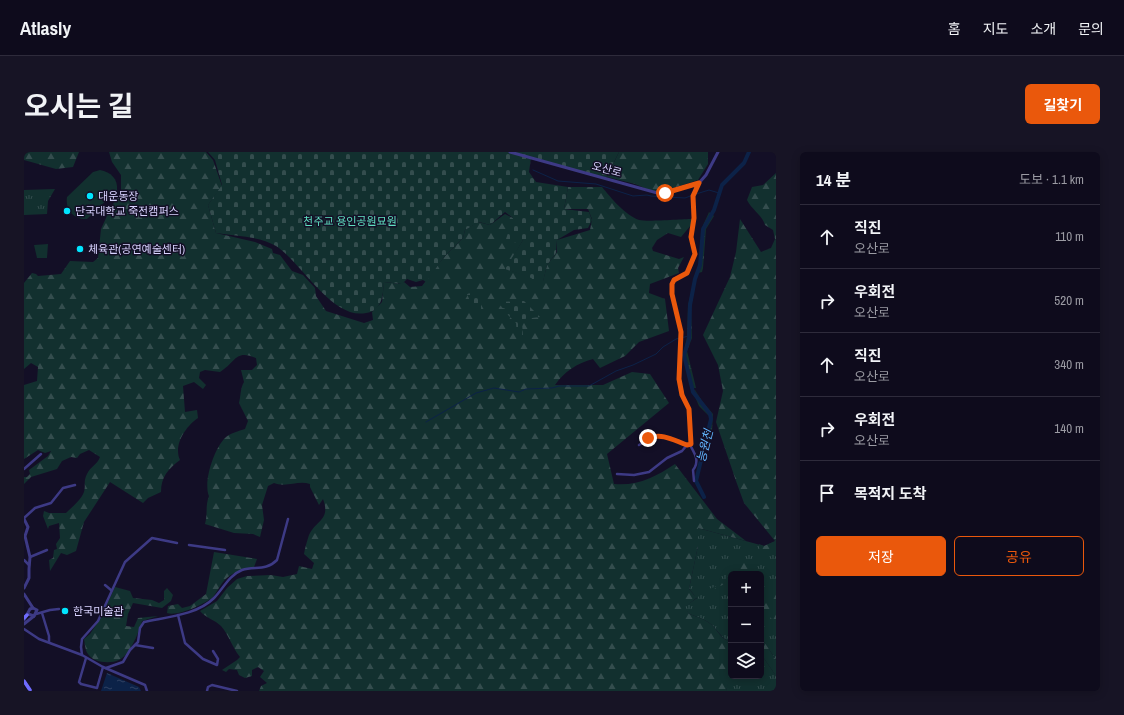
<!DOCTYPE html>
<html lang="ko">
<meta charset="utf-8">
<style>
:root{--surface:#0e0b1c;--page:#171425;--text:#f1f3f6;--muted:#9b9ba3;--line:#2e2b3b;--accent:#ea580c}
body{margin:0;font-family:"Archivo Narrow","Noto Sans KR",sans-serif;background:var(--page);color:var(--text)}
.controls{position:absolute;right:12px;bottom:12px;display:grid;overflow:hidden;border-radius:6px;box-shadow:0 2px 10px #0003}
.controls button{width:36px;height:36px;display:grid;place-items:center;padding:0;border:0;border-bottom:1px solid var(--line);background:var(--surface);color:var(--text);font:20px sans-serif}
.stop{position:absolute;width:12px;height:12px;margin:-9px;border:3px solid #ea580c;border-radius:50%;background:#fff}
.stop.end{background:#ea580c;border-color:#fff;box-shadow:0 1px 4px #0008}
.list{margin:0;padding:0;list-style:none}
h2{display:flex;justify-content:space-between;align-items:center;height:52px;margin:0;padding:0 16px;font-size:17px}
h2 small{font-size:13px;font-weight:400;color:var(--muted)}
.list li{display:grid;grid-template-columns:26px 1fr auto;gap:12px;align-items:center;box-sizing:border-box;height:64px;padding:0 16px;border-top:1px solid var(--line)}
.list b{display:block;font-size:15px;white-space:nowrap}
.list p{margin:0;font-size:13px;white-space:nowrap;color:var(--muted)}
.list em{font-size:13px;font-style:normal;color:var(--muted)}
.actions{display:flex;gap:8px;padding:12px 16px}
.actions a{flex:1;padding:9px 0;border:1px solid var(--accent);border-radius:6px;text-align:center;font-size:14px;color:var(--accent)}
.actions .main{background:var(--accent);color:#fff}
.icon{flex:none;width:22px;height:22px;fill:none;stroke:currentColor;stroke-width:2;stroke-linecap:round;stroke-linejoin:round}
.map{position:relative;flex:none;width:752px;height:539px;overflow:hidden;border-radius:6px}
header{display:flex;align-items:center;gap:24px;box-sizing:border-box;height:56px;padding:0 20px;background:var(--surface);border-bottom:1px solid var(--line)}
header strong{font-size:19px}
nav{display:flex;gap:22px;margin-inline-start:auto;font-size:14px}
.intro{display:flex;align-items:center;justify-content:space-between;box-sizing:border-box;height:96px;padding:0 24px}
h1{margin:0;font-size:28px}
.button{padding:10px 18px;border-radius:6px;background:var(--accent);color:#fff;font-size:14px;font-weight:700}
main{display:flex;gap:24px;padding:0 24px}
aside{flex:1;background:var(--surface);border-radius:6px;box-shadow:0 2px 10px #0003}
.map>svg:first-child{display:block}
.grass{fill:url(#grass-tufts)}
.forest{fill:url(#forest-firs)}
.cemetery{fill:url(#cemetery-stones)}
.pitch{fill:#12302f}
.water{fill:url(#water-ripples)}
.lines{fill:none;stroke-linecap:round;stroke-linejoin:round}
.stream{stroke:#0c2248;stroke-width:1}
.river{stroke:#0c2248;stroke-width:4}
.minor{stroke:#3d3a85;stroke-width:2.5}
.tertiary{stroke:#3d3a85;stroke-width:3}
.secondary{stroke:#6f6bff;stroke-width:3.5}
.route{stroke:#ea580c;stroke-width:5}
.poi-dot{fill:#00e5ff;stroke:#130f26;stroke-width:1.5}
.labels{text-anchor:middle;stroke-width:3;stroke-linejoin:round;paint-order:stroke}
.street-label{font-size:11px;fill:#d9d4ff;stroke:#130f26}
.poi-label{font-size:11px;fill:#d9d4ff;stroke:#130f26;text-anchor:start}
.park-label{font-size:11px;fill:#5fe0c0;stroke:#130f26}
.water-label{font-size:12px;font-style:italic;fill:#62b6ff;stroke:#130f26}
</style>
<header>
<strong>Atlasly</strong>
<nav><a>홈</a><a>지도</a><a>소개</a><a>문의</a></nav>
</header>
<div class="intro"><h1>오시는 길</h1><a class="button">길찾기</a></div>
<main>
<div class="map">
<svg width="752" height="539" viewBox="0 0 752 539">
<defs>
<pattern id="grass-tufts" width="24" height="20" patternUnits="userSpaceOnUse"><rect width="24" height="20" fill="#12302f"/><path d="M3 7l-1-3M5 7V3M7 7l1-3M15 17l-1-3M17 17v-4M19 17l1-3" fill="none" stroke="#344d4e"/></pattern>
<pattern id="forest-firs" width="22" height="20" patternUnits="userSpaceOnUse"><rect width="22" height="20" fill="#12302f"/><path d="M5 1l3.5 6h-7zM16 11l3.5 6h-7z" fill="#344d4e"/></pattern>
<pattern id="cemetery-stones" width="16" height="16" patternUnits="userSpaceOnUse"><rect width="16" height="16" fill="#12302f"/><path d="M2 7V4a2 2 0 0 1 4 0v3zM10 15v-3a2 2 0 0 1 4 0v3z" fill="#344d4e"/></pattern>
<pattern id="water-ripples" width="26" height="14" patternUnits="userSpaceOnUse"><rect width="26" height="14" fill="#0c2248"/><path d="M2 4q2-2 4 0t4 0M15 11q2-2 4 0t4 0" fill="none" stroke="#2f4163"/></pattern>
</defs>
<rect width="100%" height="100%" fill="#130f26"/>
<!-- grass -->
<g class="grass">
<polygon points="31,37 24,49 23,62 0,63 0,38"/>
<path d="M685,60L687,62C681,70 677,78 678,89L679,77L688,62L690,64L682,77L679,116L678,120L674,121L677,104C676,109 677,118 672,121C681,109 675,91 678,78C679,71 683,66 685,60Z"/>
<path d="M669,133H671L667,155L668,186L663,199L672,236H669L659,204L663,185H665C661,203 658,199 665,219L661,203L665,187V166V183L663,184L664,153Z"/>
<polygon points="670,238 671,238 678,249 689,262 688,278 680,302 679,299 679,302 676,301 686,272 685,264 675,254 669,240 682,255"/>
<path d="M674,376L740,394L752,389V508L737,485V422H707V488L704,489C697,485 694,479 688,473C681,467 674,465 665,462L660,455L673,446L665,437L674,394Z"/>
<path d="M737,502L752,524V539H702C705,529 703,520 707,513V524H737Z"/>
</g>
<!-- forest -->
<g class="forest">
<polygon points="0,0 55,0 49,15 32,17 0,8"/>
<path d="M85,0H182L189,8L198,34L184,53L192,81L231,90L248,97L249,101L256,103L268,119L279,123L291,136L292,144L302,159L340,171L349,168L348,160L358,150L360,130L377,132L380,130L386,135L398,134L420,105L439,86L441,78L454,70L466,73L481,62L489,66L499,88L482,117L519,129L523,113L533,100V88L566,78L568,67L564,57H540L544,35H578C587,46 601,63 615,68C624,70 658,67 668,67L667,73L657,85L644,81L633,88L628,96L629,99L655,107L660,105L654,116L655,121L626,132L625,141L641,147L645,179L615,190L601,204L576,216L569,207C553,211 540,220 531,233H579L608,220L626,222L645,251L583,302L590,332C615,334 631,325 651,312L693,367L722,389L674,376V394L665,437L671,444L669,440C682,439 707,433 704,417L714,408L740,407L718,422H707V429L675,444L661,455L665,462C674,465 681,467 688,473C694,479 696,485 704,489L707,488V512L704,516L705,529L702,539H235L237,534L243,531L236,525L240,519L234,515L228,518V524L221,526L215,523L213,518L205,517L202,520L198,518L213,508L216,505C208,495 205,483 197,474C191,468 182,466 176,459L193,449L203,436L213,427L223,424L247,423L259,425L273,422L275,414L288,417L290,411L280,402C281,396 283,389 285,383C292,368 307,368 299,347L295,353L286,335V332C274,328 262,336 250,331L244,334L238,353L240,368L236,385L229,382L210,381L181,372C184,362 181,354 185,344C179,330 190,297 201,286C206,281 215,279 221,277L224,269L215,251C217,243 216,237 220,230L217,218H228L233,213L232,206C211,197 212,210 196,220L181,218L176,220L175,226L182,233L179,237L170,230L159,234L161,260L173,258L174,266C162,274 149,293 156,308C144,317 137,325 137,340L124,346L119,351L86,330L60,370L52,399L43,403L37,401L26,419L25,408L29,406L30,398L33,397L32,392L36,386L35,371L25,374L24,377L19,364L20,359L25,361H42C48,355 57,348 60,340C62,333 59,330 63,322C67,314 73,313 76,305L65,298L56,302L53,306L47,305L38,309L33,317L7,325L0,332V325H3L6,322L5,318L24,304L27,299L21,301L14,298L0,307V233L13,229L14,215L7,211L0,217V131L8,121L12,122L14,124L37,122L46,109L69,110L74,106L77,77L87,55L97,40V23L88,10Z"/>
<polygon points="595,0 684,0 684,12 674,28 649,36 630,40 611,32 583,25"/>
<path d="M752,21V399L741,406L736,401L735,392L740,394L751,389L720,351L712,329L692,270L699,239L694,213L679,183L706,125L712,100L716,67L737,100L747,96L751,87L749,78L741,73C738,63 728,58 723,48L728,35L739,33Z"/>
<path d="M190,400L233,407L230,415C221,417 211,419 204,425C197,430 194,439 189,445C181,452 153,465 143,461L144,454L154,452L158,456L166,454L182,442Z"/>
<path d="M91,435L106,439L109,446L128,448L135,451L140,448V439L143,436L149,443L147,449L138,456L109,451L104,462L102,474L110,475L114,466L134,464L118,469C115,480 106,503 95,508C86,512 70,511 64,502C61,498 61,492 60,487L66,482L76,467Z"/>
<polygon points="752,437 752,481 748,484 746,480 751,475 751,468 737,461 737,439"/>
<polygon points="737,485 752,508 752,524 737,502"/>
</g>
<!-- cemetery -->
<g class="cemetery">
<path d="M184,0H595L582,26L507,6L505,20L512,30L544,35L540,57L565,60L568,68L564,76L550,78L533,88L532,101L523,113L519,130L481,117L499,88L489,91L482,87L489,66L481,60L466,73L455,70L441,78L439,86L420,105L402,130L399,128L392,130L383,127L378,132L360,130C359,143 358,159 342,161C308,168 278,111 252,94C235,84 211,84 192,81L184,53L198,33L191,8Z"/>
<polygon points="457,140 457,160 451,161 443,142"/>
<polygon points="500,149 516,165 500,167 498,170 499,185 493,185 492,171 484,163 482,157 476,155 477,150"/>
</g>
<!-- pitch -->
<g class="pitch">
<path d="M76,18C87,20 94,27 93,38L63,67C50,68 41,58 43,45L69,20Z"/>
<polygon points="24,92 23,106 13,106 10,93"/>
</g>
<!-- water -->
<polygon class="water" points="83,521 115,535 117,539 77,539"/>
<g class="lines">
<!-- stream -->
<g class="stream">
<polyline points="509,18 534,29 572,32 609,44 623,43 627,44 661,46 669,43"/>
<polyline points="672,42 685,38 695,41"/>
<polyline points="402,270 452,241 470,236 495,240 502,237 528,236 535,234 565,234 592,219 609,213 632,202 639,195 652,187 665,184"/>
</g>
<!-- river -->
<polyline class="river" points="680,345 672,329 687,267 686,262 669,240 660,203 665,187 666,153 671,127 676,113 679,77 690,58 698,33 720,11 725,0"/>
<!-- minor -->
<g class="minor">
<path d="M615,293C638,277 639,285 663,293L667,292L665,257L659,243L655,227L657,180L648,142V132L650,127L663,121L671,102L667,85L670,66L669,44L675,31"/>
<path d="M666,293C671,302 676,309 669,318L670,329"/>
<polyline points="0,317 17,302"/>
<polyline points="593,322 610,323 625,320 643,306 658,299 663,293"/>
<polyline points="0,366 11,356 27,351 39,336 51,333"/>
<polyline points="165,393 201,398"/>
<polyline points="6,405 23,398"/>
<polyline points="0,408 5,413"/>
<polyline points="81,433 87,438"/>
<polyline points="18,461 25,484 25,490"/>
<polyline points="12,462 26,458 35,457"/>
<polyline points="154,463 161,491 179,507 193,513 194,507 189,499"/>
<polyline points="0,477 15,487 58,503 79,515 121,533 123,539"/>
<polyline points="111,493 129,496"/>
<polyline points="58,503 57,495 58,487 74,469 101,410 128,386 153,391"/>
<polyline points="62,506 55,530 57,532 73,536 79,515"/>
<path d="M82,516L99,510L106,498L114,490L116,476L120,470C143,465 173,463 190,446C199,437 205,423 218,418C231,414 242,419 253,408L264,367"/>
<polyline points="183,539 184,535 188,533 213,539"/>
</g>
<!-- tertiary -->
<g class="tertiary">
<polyline points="486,0 637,42 675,31 682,23 694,0"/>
<polyline points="0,367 4,375 1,384 6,405 5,417 5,426 0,436"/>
<polyline points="0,442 9,456"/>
<polyline points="0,468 6,457 9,456 13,458 10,464 4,462"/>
<polyline points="0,472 10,464"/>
</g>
<!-- secondary -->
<g class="secondary">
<polyline points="0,466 3,463"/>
<polyline points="0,529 6,538"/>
</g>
</g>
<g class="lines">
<!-- route -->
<path class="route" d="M624,286C639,281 649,288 663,293L667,292L665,257L658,243L655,227L657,180L648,142V132L650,128L663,121L671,102L667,85L670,66L669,44L675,31L641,41"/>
</g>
<!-- markers -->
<g class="poi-dot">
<circle cx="66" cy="44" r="4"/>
<circle cx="43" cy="59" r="4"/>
<circle cx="56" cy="97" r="4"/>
<circle cx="41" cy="459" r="4"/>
</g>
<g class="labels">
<!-- street labels -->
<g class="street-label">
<text transform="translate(583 17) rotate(15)" y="4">오산로</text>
</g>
<!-- poi labels -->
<g class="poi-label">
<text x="74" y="48">대운동장</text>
<text x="51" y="63">단국대학교 죽전캠퍼스</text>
<text x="64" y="101">체육관(공연예술센터)</text>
<text x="49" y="463">한국미술관</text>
</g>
<!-- park labels -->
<g class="park-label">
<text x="326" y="73">천주교 용인공원묘원</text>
</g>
<!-- water labels -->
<g class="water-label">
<text transform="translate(681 294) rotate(-76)" y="4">능원천</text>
</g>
</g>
</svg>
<div class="controls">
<button>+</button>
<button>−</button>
<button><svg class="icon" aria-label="layers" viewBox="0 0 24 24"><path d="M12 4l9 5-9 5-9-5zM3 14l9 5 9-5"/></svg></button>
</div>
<div class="stop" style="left:641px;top:41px"></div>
<div class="stop end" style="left:624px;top:286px"></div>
</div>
<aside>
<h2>14 분<small>도보 · 1.1 km</small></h2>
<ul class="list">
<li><svg class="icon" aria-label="ahead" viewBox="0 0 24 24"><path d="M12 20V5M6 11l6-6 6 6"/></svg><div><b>직진</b><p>오산로</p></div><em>110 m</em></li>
<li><svg class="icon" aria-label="right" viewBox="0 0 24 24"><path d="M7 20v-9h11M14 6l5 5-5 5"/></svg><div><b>우회전</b><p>오산로</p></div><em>520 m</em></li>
<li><svg class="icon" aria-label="ahead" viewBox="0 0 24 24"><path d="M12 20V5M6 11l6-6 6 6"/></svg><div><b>직진</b><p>오산로</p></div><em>340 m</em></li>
<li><svg class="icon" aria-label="right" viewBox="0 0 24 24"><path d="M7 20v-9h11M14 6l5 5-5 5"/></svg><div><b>우회전</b><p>오산로</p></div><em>140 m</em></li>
<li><svg class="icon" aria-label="arrive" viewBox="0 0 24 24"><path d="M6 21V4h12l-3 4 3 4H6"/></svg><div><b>목적지 도착</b></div></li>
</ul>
<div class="actions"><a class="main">저장</a><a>공유</a></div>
</aside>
</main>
